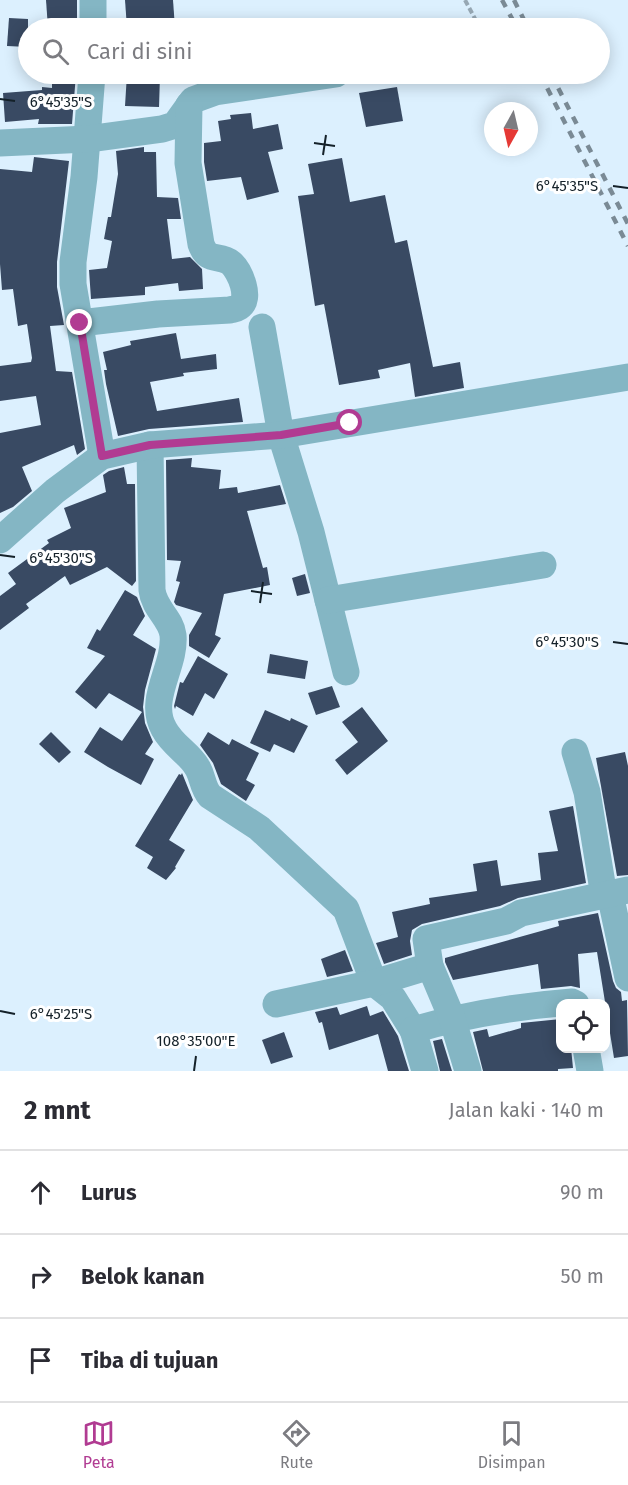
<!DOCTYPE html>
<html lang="id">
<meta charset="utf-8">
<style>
:root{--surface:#fff;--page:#f2f2f3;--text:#2b2b33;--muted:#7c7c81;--line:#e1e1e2;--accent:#b13b92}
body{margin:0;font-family:"Fira Sans",sans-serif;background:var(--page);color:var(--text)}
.controls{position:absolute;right:18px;bottom:18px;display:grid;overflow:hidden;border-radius:12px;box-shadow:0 3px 15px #0003}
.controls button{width:54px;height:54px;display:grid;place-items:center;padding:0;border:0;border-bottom:2px solid var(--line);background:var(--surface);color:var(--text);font:30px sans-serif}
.compass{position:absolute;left:484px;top:102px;width:54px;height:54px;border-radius:50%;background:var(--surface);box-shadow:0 3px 15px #0003;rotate:188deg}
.stop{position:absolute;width:18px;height:18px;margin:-14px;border:4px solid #b13b92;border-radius:50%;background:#fff}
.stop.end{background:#b13b92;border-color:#fff;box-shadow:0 2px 6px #0008}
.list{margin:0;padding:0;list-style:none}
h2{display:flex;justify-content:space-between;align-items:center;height:78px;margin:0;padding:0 24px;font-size:26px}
h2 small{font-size:20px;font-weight:400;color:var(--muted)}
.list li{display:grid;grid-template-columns:39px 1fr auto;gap:18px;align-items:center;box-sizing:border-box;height:84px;padding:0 24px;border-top:2px solid var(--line)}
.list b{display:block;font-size:22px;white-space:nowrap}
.list em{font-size:20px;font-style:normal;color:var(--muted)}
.icon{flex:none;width:33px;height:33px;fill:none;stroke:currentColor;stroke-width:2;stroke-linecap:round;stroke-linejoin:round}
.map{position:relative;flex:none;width:628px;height:1071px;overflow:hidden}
.search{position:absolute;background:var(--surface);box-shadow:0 3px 15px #0003;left:18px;right:18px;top:18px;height:66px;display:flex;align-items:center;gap:15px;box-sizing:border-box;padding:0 21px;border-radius:33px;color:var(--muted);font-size:22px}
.sheet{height:330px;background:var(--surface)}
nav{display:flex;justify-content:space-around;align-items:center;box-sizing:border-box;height:84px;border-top:2px solid var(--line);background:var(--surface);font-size:16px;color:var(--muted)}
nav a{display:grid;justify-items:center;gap:3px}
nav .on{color:var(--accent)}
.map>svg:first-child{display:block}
.building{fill:#394a63}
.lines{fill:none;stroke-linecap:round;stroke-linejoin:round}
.path{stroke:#97a8b4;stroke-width:4;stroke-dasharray:6 3;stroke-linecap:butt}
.minor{stroke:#84b6c4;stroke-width:27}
.rail{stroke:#7a8a95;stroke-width:4.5;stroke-dasharray:8 8;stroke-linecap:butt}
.route{stroke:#b13b92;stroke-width:8}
.ticks{fill:none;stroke:#142129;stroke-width:2}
.ticks-label{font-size:15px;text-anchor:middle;fill:#142129;stroke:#fff;stroke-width:6;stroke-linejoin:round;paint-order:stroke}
</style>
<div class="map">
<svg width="628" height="1071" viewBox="0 0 628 1071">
<rect width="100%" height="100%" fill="#dcf0fe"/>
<!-- building -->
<g class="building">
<polygon points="46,0 77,0 77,28 48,28"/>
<polygon points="125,0 173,0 175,28 127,28"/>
<polygon points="9,18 28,19 28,47 7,46"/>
<polygon points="52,74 76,74 72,124 38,124 39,119 5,122 3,93 42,90 42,87 52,88"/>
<polygon points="127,74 160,75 159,107 125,106"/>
<polygon points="397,87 403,121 366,127 359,93"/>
<polygon points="251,113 253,129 278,124 283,149 268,152 279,192 247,200 241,177 207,181 204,162 204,143 221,141 218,121 231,119 230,115"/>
<polygon points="144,147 144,152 156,152 157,197 178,198 181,219 167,219 172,259 190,257 202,269 203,289 179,291 178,283 145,287 145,295 91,299 89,270 107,268 112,241 104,239 108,217 111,217 118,174 116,151"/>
<polygon points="34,157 69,161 57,262 57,287 64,325 50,326 56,371 72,372 85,449 77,455 74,445 22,467 32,491 13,507 0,513 0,433 41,425 36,396 0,401 0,366 31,362 32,358 27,324 18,326 13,289 2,290 0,264 0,169 32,172"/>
<polygon points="342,158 350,202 385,195 395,243 407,240 433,367 460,362 464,388 415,397 410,363 378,370 380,378 339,385 324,304 315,306 298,196 314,194 308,164"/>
<polygon points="176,333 181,359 216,354 217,369 183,373 184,376 150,382 157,411 239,398 243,422 149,429 118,436 106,384 104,370 107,370 103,352 131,345 130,341"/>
<polygon points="192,458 191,467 221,470 219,489 237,487 238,493 280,485 286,504 247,511 263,568 267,567 270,585 224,594 215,635 221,638 209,658 189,646 189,635 202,613 176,605 174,602 180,582 176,581 181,561 167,560 166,460"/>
<polygon points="124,467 127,484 135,484 136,581 132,586 107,567 70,585 65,576 26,604 29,608 0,630 0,596 16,584 8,573 49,543 47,540 71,528 64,508 106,492 103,475 109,471"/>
<polygon points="305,574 310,593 297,596 292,578"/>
<polygon points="125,590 137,597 145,616 133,635 156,649 145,690 143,707 145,723 153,742 145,754 154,759 141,785 108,767 84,752 100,727 122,741 142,712 109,693 96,709 75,692 105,656 87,648 97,629 100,631"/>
<polygon points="270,654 308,661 305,679 267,673"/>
<polygon points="198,656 228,674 214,699 205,693 193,716 176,706 175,709 174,706 180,682 183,683"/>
<polygon points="332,686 340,707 316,715 308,693"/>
<polygon points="362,707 388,741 347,775 335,760 358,742 342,722"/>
<polygon points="265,710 290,721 291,718 308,726 294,753 274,744 270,752 250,743"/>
<polygon points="51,732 71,752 59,763 39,744"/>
<polygon points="208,732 229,745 232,739 259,753 246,780 255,785 246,801 221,784 213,763 200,745"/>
<polygon points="625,752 628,766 628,875 617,876 596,758"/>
<polygon points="182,773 193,800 169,840 185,850 175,867 176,868 166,880 147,868 153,857 135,846 179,774 181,775"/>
<polygon points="573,806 586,883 518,898 500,906 422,924 412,930 410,941 412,955 384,964 376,943 398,937 392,912 430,904 429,898 477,891 473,864 497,860 501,886 541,880 538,853 558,851 549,811"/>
<polygon points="598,913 613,981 616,988 621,992 622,1001 627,1000 628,1056 614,1058 597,952 578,954 580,988 571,986 541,989 538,964 453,980 445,962 445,958 559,926 558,921"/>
<polygon points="345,950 353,971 327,977 321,959"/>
<polygon points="367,1006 370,1016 383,1011 398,1036 409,1071 388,1071 378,1034 329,1050 322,1022 319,1023 315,1012 337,1007 340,1015"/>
<polygon points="561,1019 561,1048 571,1048 573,1068 558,1069 558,1071 483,1071 473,1032 487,1029 489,1037 521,1028 521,1023"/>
<polygon points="284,1032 293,1057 271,1064 262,1040"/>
<polygon points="442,1039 452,1071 440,1071 433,1041"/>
</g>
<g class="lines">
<!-- path -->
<polyline class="path" points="465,0 480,28"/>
<!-- minor -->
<g class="minor">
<polyline points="93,0 93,28"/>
<polyline points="92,74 84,177 73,262 73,284 102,456"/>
<polyline points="0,143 88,139 162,129 175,125 193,100 215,92 336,74"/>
<path d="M80,323L158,314L230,310C233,309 236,309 239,307C252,299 240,271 231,263C219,253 208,264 201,244L188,163L189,105"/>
<polyline points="262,327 281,435 311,532 346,672"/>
<path d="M150,445L152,590C154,609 171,618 173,635C176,666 147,699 164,729C173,746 189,753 197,767C203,776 202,787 210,796L259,828L346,909L374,983L393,998L413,1030"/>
<polyline points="0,540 55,491 102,456 150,445 281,435 628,377"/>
<polyline points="328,600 543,565"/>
<polyline points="575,752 587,792 604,896"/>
<polyline points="610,894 628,978"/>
<polyline points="276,1004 374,983 430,966"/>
<polyline points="586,1048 590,1071"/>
<path d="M425,1071L413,1030C464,1015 519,1006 572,1002L576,1004"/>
<polyline points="468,1071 452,1018 430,966 426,939 506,921 521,913 628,890"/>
</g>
<!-- rail -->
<g class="rail">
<polyline points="502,0 517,28"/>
<polyline points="514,0 528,28"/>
<polyline points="540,74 628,246"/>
<polyline points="551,74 628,224"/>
</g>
</g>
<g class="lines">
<!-- route -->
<polyline class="route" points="80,323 102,456 150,445 281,435 350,423"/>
</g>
<!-- ticks -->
<path class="ticks" d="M0,99L15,101M314,143L335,146M323,155L326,135M613,186L628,188M0,555L15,557M251,591L272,594M260,603L263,582M613,642L628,644M0,1011L15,1014M194,1071L196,1056"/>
<g class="ticks-label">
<text x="61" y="107">6°45'35"S</text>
<text x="567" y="191">6°45'35"S</text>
<text x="61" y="563">6°45'30"S</text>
<text x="567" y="647">6°45'30"S</text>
<text x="61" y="1019">6°45'25"S</text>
<text x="196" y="1046">108°35'00"E</text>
</g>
</svg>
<div class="controls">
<button><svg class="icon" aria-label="locate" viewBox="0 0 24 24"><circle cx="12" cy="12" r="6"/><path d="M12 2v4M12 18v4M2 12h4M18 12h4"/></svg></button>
</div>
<svg class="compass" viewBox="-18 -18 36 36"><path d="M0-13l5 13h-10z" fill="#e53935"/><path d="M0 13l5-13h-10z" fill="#7c7c81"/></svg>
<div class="stop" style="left:350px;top:423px"></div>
<div class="stop end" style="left:80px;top:323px"></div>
<div class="search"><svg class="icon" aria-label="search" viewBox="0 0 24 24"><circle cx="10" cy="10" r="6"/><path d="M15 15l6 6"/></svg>Cari di sini</div>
</div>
<section class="sheet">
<h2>2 mnt<small>Jalan kaki · 140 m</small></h2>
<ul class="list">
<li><svg class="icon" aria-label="ahead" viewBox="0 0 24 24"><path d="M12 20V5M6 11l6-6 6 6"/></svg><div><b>Lurus</b></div><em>90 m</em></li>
<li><svg class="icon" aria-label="right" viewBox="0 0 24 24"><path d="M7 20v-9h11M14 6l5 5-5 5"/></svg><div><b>Belok kanan</b></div><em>50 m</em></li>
<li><svg class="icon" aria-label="arrive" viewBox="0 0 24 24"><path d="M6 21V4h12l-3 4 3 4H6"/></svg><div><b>Tiba di tujuan</b></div></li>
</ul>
</section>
<nav>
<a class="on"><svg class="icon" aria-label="map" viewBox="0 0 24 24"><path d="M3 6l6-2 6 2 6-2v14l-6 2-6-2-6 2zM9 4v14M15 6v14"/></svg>Peta</a>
<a><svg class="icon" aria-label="directions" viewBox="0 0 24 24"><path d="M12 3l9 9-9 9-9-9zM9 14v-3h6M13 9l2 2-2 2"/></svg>Rute</a>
<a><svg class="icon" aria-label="saved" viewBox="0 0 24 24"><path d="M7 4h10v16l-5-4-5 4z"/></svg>Disimpan</a>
</nav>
